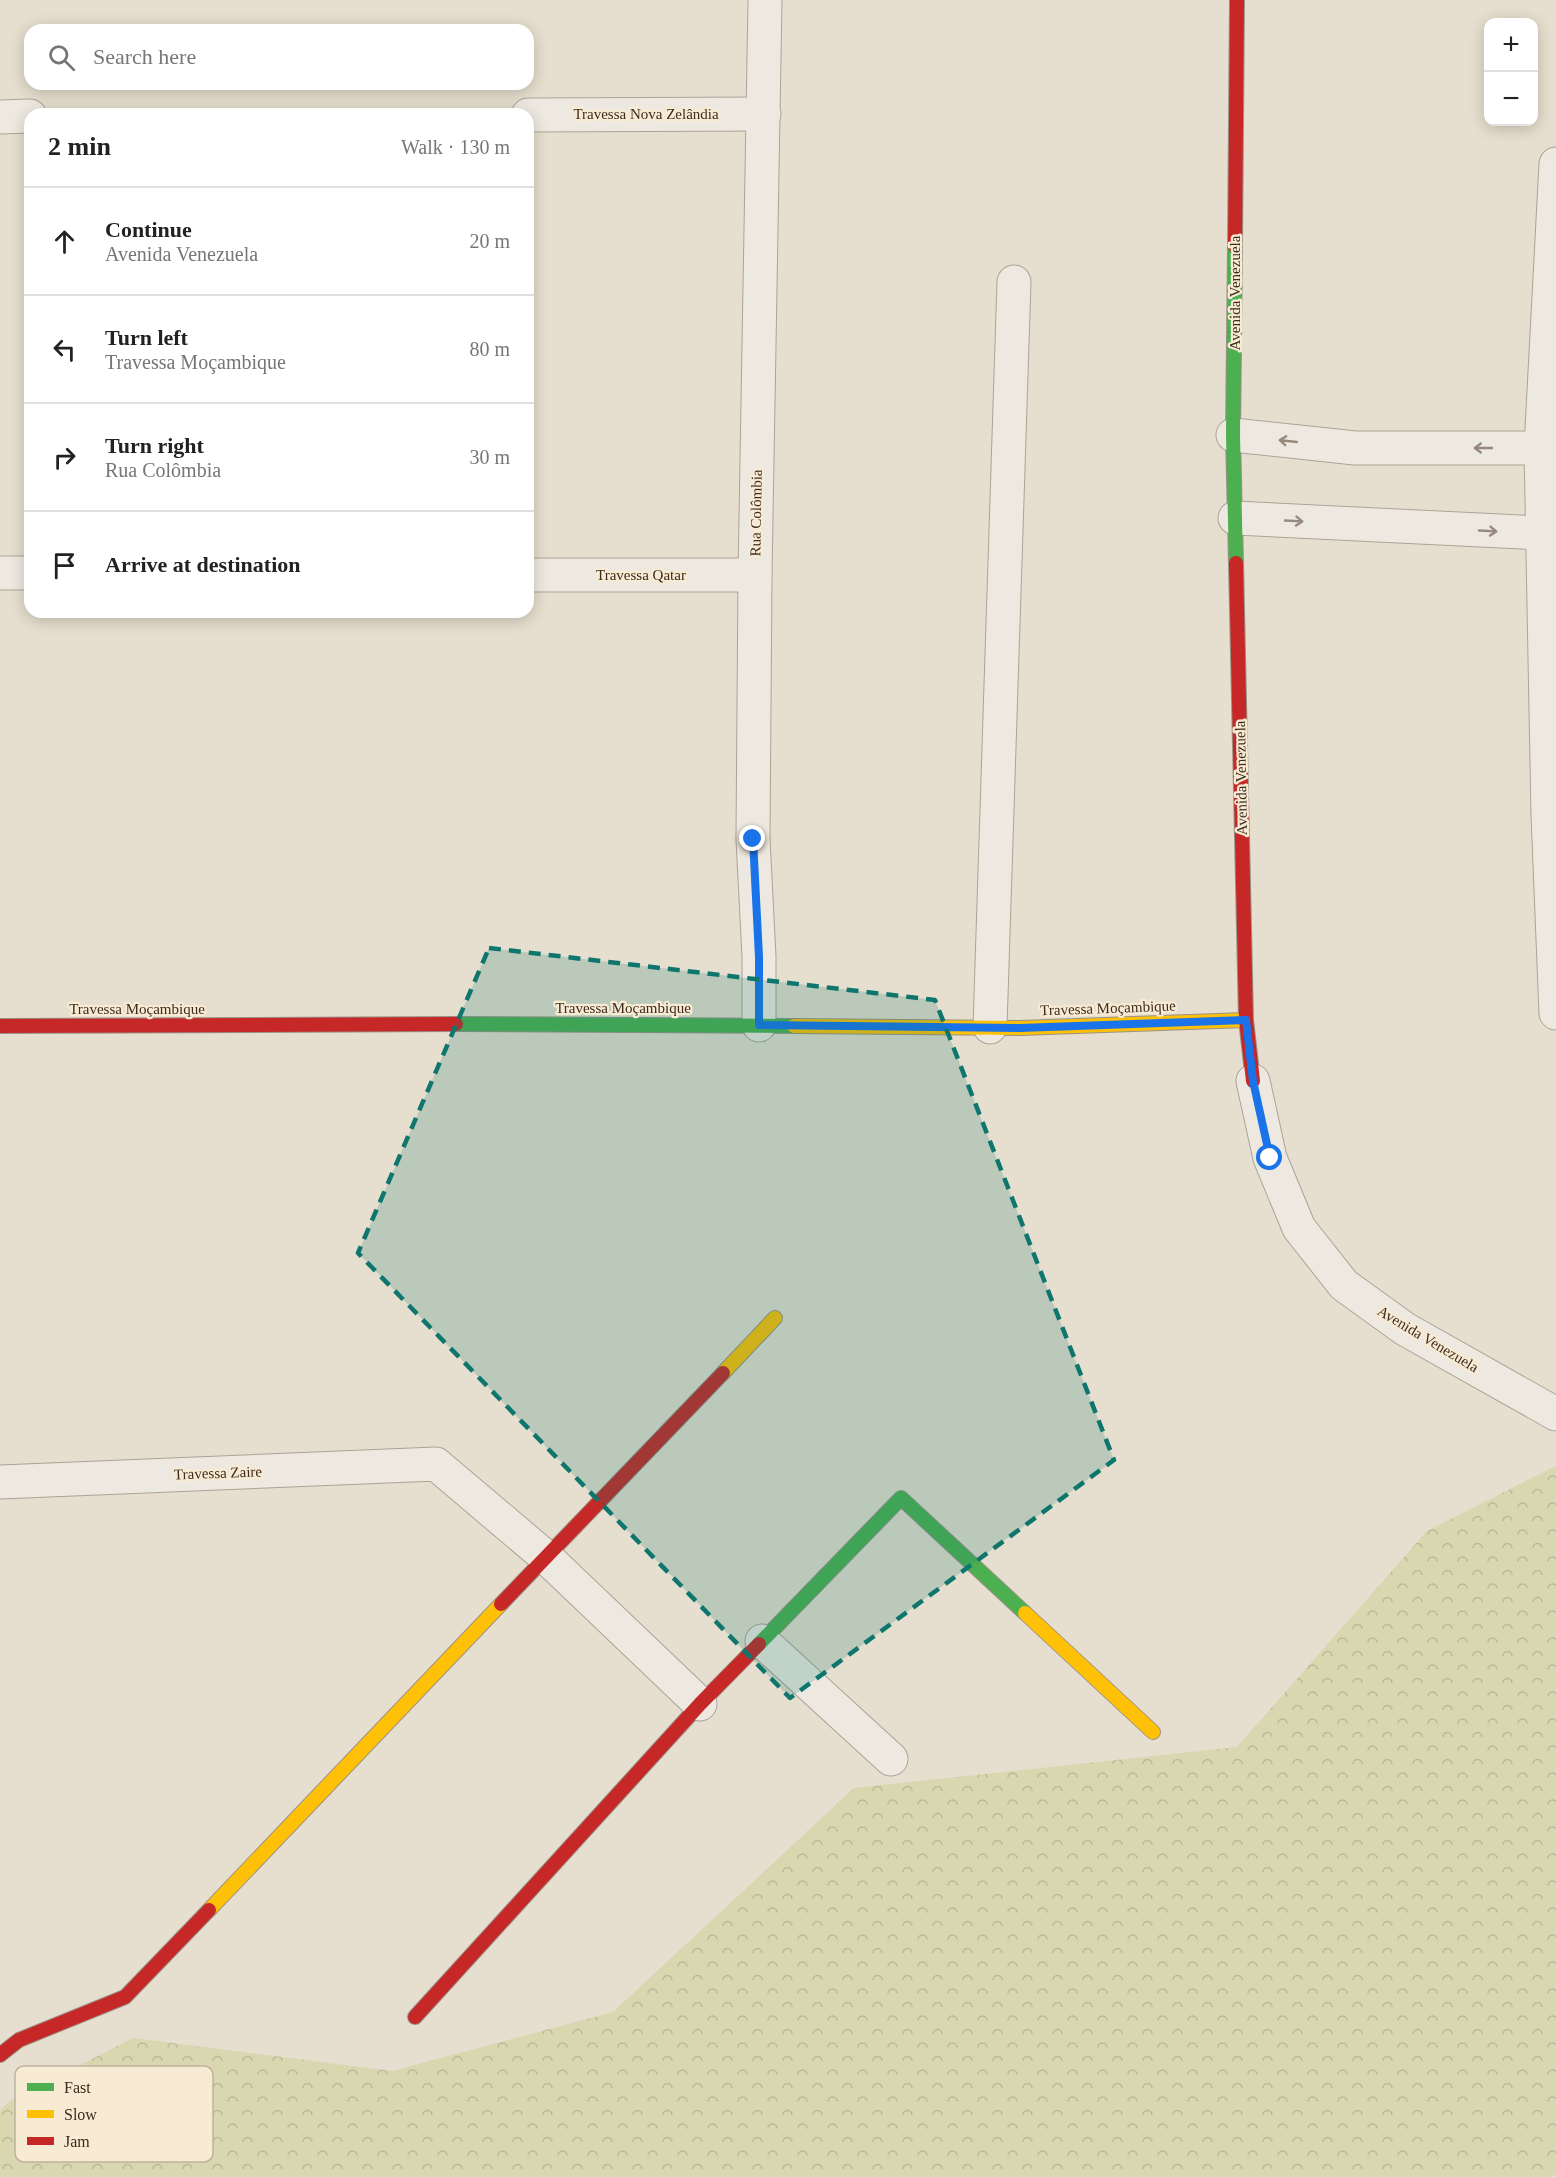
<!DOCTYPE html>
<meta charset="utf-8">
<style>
:root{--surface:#fff;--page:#f2f2f2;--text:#222;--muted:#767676;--line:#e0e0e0}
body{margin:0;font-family:"Times New Roman",serif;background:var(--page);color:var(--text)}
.controls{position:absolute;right:18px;top:18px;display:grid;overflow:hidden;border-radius:12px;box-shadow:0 3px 15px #0003}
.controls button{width:54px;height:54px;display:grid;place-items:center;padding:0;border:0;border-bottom:2px solid var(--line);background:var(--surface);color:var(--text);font:30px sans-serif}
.stop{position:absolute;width:18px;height:18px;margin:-14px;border:4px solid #1a73e8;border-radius:50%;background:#fff}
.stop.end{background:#1a73e8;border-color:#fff;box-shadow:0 2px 6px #0008}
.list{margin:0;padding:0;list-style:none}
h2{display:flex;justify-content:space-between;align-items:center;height:78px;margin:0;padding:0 24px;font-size:26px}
h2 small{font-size:20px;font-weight:400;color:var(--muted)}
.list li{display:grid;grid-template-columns:39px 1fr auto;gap:18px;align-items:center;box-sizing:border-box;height:108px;padding:0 24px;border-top:2px solid var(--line)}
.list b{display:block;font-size:22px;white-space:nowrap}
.list p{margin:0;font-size:20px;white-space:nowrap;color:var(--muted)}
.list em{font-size:20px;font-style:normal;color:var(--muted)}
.icon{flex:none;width:33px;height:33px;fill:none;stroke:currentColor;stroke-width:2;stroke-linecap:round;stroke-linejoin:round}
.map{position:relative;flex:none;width:1556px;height:2177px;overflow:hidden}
.search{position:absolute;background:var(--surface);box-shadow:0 3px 15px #0003;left:24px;top:24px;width:510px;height:66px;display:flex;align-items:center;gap:15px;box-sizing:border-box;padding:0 21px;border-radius:18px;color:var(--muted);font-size:22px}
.panel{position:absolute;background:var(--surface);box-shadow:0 3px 15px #0003;left:24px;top:108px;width:510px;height:510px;border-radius:18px}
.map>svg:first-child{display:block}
.forest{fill:url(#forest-crowns)}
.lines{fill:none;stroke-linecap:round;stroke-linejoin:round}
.street-casing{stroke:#aca397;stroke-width:35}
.fast-casing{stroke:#9b9287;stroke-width:16}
.slow-casing{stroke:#9b9287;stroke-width:16}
.jam-casing{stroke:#9b9287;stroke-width:16}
.street{stroke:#eee9e0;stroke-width:33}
.fast{stroke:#4caf50;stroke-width:14}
.slow{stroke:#ffc107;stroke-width:14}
.jam{stroke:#c62828;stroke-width:14}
.oneway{stroke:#968a7f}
.route{stroke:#1a73e8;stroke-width:8}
.marked{fill:#0f766e;fill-opacity:0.2;stroke:#0f766e;stroke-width:4.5;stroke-dasharray:12 8;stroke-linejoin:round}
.labels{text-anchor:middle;stroke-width:4.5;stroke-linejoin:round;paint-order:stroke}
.street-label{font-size:15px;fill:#3d2b1e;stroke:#f8ebd4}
.key{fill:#f8ebd4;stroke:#c0b19d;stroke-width:1.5}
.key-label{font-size:16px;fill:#3d2b1e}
</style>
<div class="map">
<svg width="1556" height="2177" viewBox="0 0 1556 2177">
<defs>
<pattern id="forest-crowns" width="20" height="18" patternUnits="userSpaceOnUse" patternTransform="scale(1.5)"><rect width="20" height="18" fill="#d8d7b0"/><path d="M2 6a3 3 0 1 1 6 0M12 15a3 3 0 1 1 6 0" fill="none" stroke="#bab997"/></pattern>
</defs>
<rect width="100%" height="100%" fill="#e6dece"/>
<!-- forest -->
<polygon class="forest" points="1556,1466 1556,2174 1551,2177 0,2177 0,2110 10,2101 133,2038 392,2071 613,2012 854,1788 1237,1747 1427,1531"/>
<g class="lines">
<!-- street casing -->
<g class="street-casing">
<g id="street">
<polyline points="528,115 764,114"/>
<polyline points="0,117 30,116"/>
<polyline points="1556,164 1541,448 1548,815 1556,1013"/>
<polyline points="1233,435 1355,448 1541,448"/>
<polyline points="1235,518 1541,533"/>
<polyline points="0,573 30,573"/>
<polyline points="528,575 755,575"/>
<polyline points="759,1025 759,957 753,839 755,575 765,0"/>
<polyline points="990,1027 1014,282"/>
<polyline points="1253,1081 1270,1158 1299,1228 1344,1285 1405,1329 1556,1414"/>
<polyline points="0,1482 436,1464 547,1558 700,1704"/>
<polyline points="762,1641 891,1759"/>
</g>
</g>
<!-- fast casing -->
<g class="fast-casing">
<g id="fast">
<polyline points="1235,246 1233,435 1236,563"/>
<polyline points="456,1024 794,1026"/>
<polyline points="759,1644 901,1498 1025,1613"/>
</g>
</g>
<!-- slow casing -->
<g class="slow-casing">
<g id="slow">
<polyline points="794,1026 1020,1028 1246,1020"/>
<polyline points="723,1373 775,1318"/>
<polyline points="1025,1613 1153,1732"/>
<polyline points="209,1910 501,1604"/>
</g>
</g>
<!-- jam casing -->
<g class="jam-casing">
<g id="jam">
<polyline points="1235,246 1237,0"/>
<polyline points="1236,563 1246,1020 1253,1081"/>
<polyline points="0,1026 456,1024"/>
<polyline points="501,1604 723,1373"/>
<polyline points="415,2017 700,1704 759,1644"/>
<polyline points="0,2055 19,2040 125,1997 209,1910"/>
</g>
</g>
<!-- street -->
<use href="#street" class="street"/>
<!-- fast -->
<use href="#fast" class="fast"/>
<!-- slow -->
<use href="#slow" class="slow"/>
<!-- jam -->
<use href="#jam" class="jam"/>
</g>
<!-- one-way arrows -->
<defs><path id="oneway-shaft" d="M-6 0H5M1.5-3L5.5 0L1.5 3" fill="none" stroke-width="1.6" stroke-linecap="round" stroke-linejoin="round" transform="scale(1.5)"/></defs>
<g class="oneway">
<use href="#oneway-shaft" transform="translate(1288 441) rotate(-174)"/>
<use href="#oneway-shaft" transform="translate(1483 448) rotate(-180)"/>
<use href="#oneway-shaft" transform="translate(1294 521) rotate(3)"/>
<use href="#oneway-shaft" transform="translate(1488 531) rotate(3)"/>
</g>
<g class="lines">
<!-- route -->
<polyline class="route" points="753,839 759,957 759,1025 1020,1028 1246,1020 1253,1081 1270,1158"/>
</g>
<!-- marked area -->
<path class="marked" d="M489,948L935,1000L1114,1460L790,1698L358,1253Z"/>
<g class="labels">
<!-- street labels -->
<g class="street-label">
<text x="646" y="119">Travessa Nova Zelândia</text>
<text transform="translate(1235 293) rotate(-90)" y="5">Avenida Venezuela</text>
<text transform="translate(756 513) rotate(-89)" y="5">Rua Colômbia</text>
<text x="641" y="580">Travessa Qatar</text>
<text transform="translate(1241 778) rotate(-91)" y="5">Avenida Venezuela</text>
<text x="623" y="1013">Travessa Moçambique</text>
<text transform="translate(1108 1008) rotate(-2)" y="5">Travessa Moçambique</text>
<text x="137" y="1014">Travessa Moçambique</text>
<text transform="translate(1428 1339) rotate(31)" y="5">Avenida Venezuela</text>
<text transform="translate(218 1473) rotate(-2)" y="5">Travessa Zaire</text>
</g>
</g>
<!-- legend -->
<rect x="15" y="2066" width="198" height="96" rx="9" class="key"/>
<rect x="27" y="2083" width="27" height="8" fill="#4caf50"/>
<rect x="27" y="2110" width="27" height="8" fill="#ffc107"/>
<rect x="27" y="2137" width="27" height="8" fill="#c62828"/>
<g class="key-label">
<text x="64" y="2093">Fast</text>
<text x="64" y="2120">Slow</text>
<text x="64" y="2147">Jam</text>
</g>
</svg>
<div class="controls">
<button>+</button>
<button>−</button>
</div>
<div class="stop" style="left:1270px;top:1158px"></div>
<div class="stop end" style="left:753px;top:839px"></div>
<div class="search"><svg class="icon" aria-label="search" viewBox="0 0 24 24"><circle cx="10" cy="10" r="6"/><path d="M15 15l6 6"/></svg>Search here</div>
<section class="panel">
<h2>2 min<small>Walk · 130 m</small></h2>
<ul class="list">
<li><svg class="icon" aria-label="ahead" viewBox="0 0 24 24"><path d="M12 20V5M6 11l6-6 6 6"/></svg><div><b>Continue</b><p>Avenida Venezuela</p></div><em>20 m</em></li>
<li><svg class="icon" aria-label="left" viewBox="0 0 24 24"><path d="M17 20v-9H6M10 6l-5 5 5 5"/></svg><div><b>Turn left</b><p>Travessa Moçambique</p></div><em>80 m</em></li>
<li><svg class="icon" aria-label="right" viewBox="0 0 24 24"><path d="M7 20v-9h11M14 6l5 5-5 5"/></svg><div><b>Turn right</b><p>Rua Colômbia</p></div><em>30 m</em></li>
<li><svg class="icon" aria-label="arrive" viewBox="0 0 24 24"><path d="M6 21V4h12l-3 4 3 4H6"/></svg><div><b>Arrive at destination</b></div></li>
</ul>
</section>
</div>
